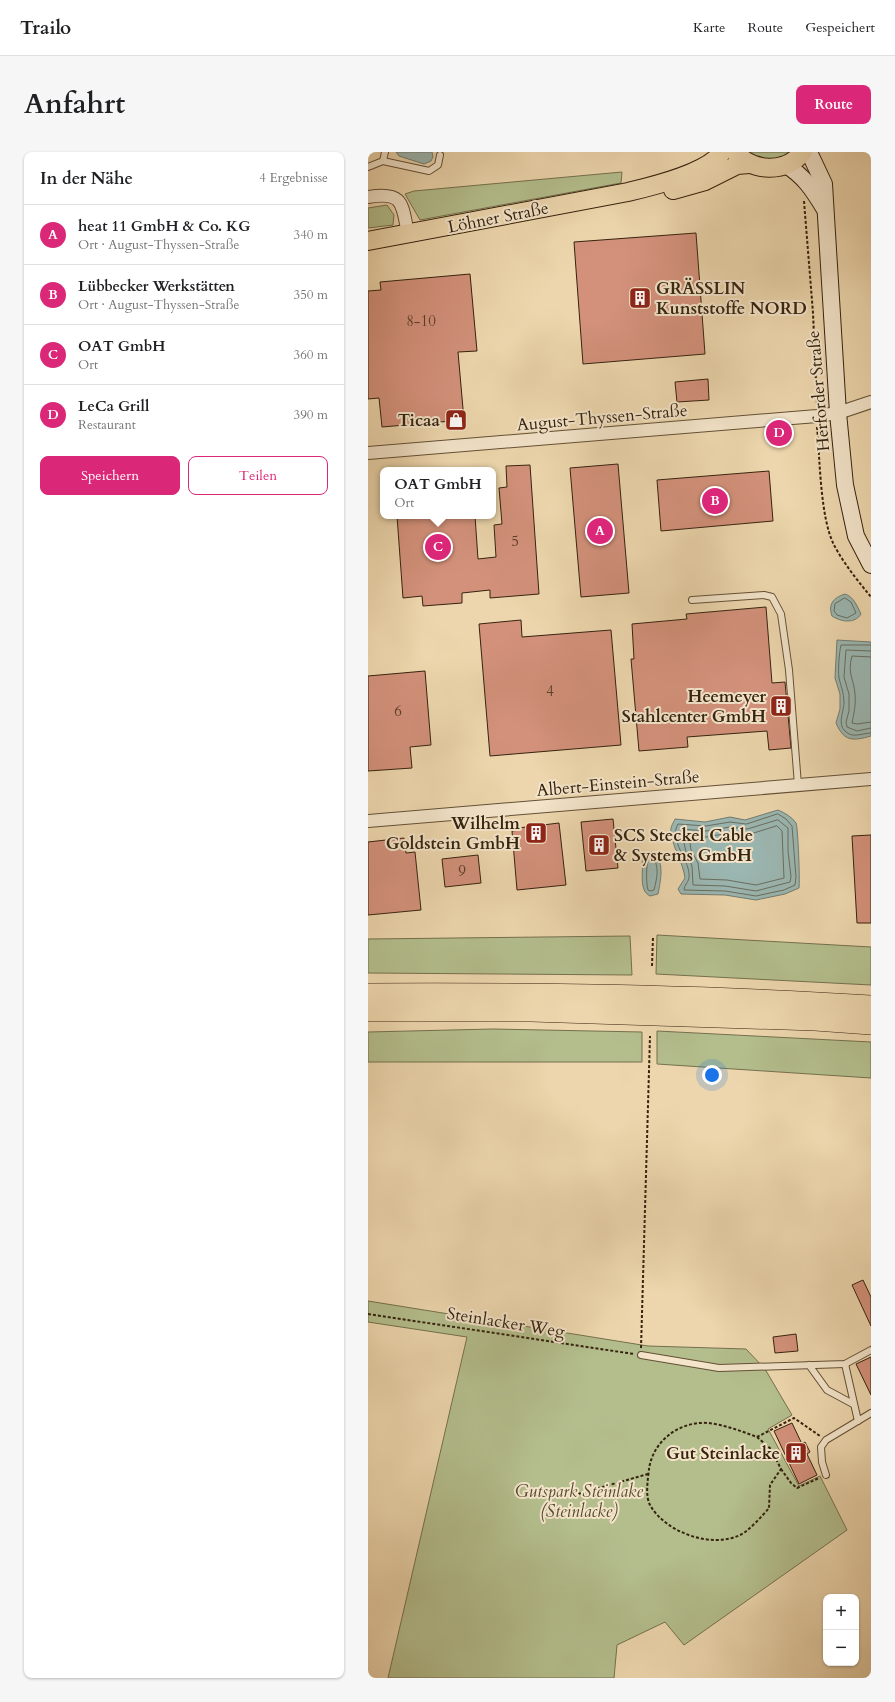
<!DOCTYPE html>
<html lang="de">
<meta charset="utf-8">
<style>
:root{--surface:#fff;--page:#f6f6f6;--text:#202124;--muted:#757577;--line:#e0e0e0;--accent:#db2777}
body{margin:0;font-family:Cardo,serif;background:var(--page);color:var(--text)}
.controls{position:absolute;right:12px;bottom:12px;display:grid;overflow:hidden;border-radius:8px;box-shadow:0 1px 3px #0004}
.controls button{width:36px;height:36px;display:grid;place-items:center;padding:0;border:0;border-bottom:1px solid var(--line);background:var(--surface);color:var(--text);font:20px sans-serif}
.you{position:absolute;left:344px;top:923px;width:14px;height:14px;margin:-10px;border:3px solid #fff;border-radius:50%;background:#1a73e8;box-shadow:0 0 0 6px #1a73e833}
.badge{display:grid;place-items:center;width:26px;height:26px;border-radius:50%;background:var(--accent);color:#fff;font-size:13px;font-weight:700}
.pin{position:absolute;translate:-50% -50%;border:2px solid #fff;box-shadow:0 1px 4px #0006}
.popup{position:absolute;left:12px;top:315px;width:116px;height:52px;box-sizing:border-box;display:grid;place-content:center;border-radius:8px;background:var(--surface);filter:drop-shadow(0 1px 3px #0005);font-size:13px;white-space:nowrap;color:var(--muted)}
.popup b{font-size:15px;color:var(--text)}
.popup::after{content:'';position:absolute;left:50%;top:100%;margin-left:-8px;border:8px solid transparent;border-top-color:var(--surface)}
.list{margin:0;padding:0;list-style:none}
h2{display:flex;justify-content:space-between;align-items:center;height:52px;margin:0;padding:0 16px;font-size:17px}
h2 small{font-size:13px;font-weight:400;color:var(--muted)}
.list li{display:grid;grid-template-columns:26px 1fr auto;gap:12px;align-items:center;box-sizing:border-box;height:60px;padding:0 16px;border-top:1px solid var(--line)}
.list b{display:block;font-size:15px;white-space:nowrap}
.list p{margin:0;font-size:13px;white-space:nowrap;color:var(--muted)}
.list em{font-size:13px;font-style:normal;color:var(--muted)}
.actions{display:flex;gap:8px;padding:12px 16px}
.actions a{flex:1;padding:9px 0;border:1px solid var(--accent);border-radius:8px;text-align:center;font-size:14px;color:var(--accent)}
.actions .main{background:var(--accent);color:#fff}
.map{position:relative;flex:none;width:503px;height:1526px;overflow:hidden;border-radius:8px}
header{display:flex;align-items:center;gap:24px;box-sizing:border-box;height:56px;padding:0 20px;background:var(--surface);border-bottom:1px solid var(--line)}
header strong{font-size:19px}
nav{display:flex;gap:22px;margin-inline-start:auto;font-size:14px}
.intro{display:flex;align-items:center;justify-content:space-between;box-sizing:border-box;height:96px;padding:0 24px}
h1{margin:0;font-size:28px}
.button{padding:10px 18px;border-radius:8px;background:var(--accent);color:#fff;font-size:14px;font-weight:700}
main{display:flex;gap:24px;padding:0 24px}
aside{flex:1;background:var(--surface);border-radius:8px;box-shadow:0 1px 3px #0004}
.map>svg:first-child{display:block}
.green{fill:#b4be8d;stroke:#74704e}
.water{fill:#9bb7b2;stroke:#727c71}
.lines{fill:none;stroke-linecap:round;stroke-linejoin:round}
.shore{stroke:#686d60;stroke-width:1}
.building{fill:#d3917b;stroke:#35230f}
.lane-casing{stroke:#635036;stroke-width:8}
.street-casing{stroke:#635036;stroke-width:14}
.secondary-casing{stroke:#35230f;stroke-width:18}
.primary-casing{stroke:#35230f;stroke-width:20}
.highway-casing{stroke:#35230f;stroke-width:22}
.path{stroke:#35230f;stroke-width:2;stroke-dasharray:3 2;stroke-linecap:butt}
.lane{stroke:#f3e4ca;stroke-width:6}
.street{stroke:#f3e4ca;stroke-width:12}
.secondary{stroke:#f3e4ca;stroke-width:16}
.primary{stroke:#edd6ad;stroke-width:18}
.highway{stroke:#edd6ad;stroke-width:21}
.labels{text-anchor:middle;stroke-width:4;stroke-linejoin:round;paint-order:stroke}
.number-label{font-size:15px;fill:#5c3e2a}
.street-label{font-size:17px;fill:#35230f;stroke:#f3e4ca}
.poi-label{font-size:17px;font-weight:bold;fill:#35230f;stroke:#f3e4ca;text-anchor:end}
.park-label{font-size:17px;font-style:italic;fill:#554a2e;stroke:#f3e4ca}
</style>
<header>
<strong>Trailo</strong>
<nav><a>Karte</a><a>Route</a><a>Gespeichert</a></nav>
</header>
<div class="intro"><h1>Anfahrt</h1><a class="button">Route</a></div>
<main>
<aside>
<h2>In der Nähe<small>4 Ergebnisse</small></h2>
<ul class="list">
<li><span class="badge">A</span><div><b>heat 11 GmbH &amp; Co. KG</b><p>Ort · August-Thyssen-Straße</p></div><em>340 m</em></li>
<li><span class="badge">B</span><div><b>Lübbecker Werkstätten</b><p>Ort · August-Thyssen-Straße</p></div><em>350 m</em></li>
<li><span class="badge">C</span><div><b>OAT GmbH</b><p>Ort</p></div><em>360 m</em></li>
<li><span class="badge">D</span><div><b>LeCa Grill</b><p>Restaurant</p></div><em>390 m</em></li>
</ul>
<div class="actions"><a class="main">Speichern</a><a>Teilen</a></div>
</aside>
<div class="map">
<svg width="503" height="1526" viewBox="0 0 503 1526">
<rect width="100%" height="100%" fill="#edd6ad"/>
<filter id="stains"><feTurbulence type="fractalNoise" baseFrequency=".005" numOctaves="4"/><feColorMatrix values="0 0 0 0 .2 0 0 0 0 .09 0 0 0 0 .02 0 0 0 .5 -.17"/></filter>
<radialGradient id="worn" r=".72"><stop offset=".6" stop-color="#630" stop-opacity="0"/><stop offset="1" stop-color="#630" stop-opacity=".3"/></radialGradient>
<!-- green -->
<g class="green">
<polygon points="376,0 428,0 402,11"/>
<polygon points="254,20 253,31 52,68 37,42 46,39"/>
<polygon points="19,53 26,63 25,73 0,76 0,56"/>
<polygon points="289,783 503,795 503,833 288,822"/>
<polygon points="262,784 264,823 0,821 0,787"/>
<polygon points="125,877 274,880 274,910 0,910 0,880"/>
<polygon points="289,879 503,890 503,926 289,912"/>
<polygon points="0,1149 280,1194 378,1197 397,1217 424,1263 400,1277 431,1334 452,1324 479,1378 316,1493 297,1470 249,1493 246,1526 20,1526 99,1185 0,1170"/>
</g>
<!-- water -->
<g class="water">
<polygon points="28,0 64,0 65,5 63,9 56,12 31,4"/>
<path d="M477,442C486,445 489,454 493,462C487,472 473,470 464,464C460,452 465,446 477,442Z"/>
<path d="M469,488L503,490V584C485,589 476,590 468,571L472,557V542L467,526Z"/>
<path d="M410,658C417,661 424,665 428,671C430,675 432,729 431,736L417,742L388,748L357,743L313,742L310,737L317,726C315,710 304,695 303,679C302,675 306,670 307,667L337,670L362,665L377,668Z"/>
<path d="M282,700H287C296,714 293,726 290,742L282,744C270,738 276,719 274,708L278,702Z"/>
</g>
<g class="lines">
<!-- shore -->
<g class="shore">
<polygon points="477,446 483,450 488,461 479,466 469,463 466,459 467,452"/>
<path d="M503,493H473C471,502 470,517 471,526C473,535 476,541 476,550C476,559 469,572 477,579C485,587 494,581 503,581"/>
<polyline points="503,499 478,498 476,525 481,542 481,559 478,570 479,575 489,579 503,576"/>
<path d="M503,505L484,504C479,522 486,527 487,542C488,552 486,561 484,571L489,572L503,570"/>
<path d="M410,662L418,667L424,674L428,725L427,733L416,738L388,744L357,739L316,738C316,733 320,731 321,726C323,708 300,689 310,672L338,674L362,670L378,672Z"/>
<polygon points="410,668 420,676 420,699 423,725 422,730 388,739 357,734 325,733 324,714 318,700 313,677 338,679 362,675 379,677"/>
<polygon points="409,674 414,679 416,726 388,733 359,728 332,727 330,711 323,698 321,684 338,685 362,681 379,683"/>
<path d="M284,704C292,714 289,726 286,738L283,739L280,738C278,732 278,710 281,705Z"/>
</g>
</g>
<!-- building -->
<g class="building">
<polygon points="328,81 337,202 215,212 206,90"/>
<polygon points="102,122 109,199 90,200 96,268 14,275 11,246 0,247 0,139 13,138 12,130"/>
<polygon points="340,227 341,248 309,250 307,230"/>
<polygon points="250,312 261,441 213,445 202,316"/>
<polygon points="162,313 171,442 122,446 122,438 94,441 94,451 55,454 54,444 35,446 29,364 107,364 110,407 128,405 126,373 134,372 131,336 139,335 138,314"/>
<polygon points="401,319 405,369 293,379 289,328"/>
<polygon points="398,455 404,531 417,530 423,596 401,598 399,579 319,585 320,595 271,599 263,507 266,507 264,472 319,467 318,462"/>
<polygon points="153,468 154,485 243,478 253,593 122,604 111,472"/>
<polygon points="57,519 63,593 42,595 44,616 0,619 0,524"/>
<polygon points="245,667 250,716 218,719 213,670"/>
<polygon points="191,671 198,733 149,738 144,679 151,678 150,676"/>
<polygon points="503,683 503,771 489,771 484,684"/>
<polygon points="36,686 38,701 47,700 53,758 0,763 0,690"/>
<polygon points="110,703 113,731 77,735 74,707"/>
<polygon points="495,1128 503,1145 503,1174 484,1133"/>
<polygon points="428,1182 430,1199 407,1201 405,1185"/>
<polygon points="503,1205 503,1243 488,1212"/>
<polygon points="424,1271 434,1292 437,1290 442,1300 439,1302 449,1323 431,1332 406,1279"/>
</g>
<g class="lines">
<!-- lane casing -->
<g class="lane-casing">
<g id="lane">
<polyline points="15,9 17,0"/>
<polyline points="0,15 15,9 61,19 70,13 72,3"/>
<polyline points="324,448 396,443 404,445 413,462 421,518 430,633"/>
<polyline points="273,1203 351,1216 477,1212 503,1198"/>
<polyline points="477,1212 490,1269"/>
<polyline points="441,1213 459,1238 485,1252"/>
<polyline points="458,1323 454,1310 453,1295 458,1288 503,1261"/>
</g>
</g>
<!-- street casing -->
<g class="street-casing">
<g id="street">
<path d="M0,45C36,39 34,52 40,82"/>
<polyline points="0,301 449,264 470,261 503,250"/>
<polyline points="0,669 503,627"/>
</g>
</g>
<!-- secondary casing -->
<g class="secondary-casing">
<g id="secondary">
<polyline points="441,0 456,32 470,261 477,333 488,384 503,413"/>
<path d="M418,13C436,24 445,38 456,56"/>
</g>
</g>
<!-- primary casing -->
<g class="primary-casing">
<g id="primary">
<path d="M367,0C385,20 417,22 435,0"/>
<polyline points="305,38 337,29 369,13 381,12"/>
<path d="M0,89L260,40C285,34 340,21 354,0"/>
</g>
</g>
<!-- highway casing -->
<g class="highway-casing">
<g id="highway">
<path d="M0,842C168,841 335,843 503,854"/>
<polyline points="0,859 163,859 447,868 503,872"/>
</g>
</g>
<!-- path -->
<g class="path">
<polyline points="436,49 445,161 449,253"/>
<path d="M449,275C452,307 452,365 466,393C476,412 490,429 503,445"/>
<polyline points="284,814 285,785"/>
<polyline points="0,1162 266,1202"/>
<polyline points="273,1196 282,884"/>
<path d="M389,1285L403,1297L413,1317L402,1333L401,1356C395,1363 381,1379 372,1383C343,1397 297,1380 282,1353C277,1344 280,1326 281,1317C285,1289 311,1269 340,1271C357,1273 373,1279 389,1285L426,1266L452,1284"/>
<polyline points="413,1317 423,1331 429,1336 451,1326"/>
<polyline points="210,1342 280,1322"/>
</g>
<!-- lane -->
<use href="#lane" class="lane"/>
<!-- street -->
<use href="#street" class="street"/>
<!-- secondary -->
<use href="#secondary" class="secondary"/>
<!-- primary -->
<use href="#primary" class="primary"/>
<!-- highway -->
<use href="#highway" class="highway"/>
</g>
<!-- icons -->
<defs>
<g id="building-square" transform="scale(1.15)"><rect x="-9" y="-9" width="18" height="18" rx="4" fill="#8f2418" stroke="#f3e4ca"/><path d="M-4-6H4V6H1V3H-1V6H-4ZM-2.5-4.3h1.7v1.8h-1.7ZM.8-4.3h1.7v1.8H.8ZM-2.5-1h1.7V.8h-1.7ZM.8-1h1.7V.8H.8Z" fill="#fff"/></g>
<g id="shop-square" transform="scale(1.15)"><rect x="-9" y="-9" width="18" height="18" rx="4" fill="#8f2418" stroke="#f3e4ca"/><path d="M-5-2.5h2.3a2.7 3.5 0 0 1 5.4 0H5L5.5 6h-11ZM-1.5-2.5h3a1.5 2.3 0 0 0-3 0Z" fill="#fff"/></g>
</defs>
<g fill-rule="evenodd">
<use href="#building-square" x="272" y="146"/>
<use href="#shop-square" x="88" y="268"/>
<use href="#building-square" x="413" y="554"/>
<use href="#building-square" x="168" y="681"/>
<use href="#building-square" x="231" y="693"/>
<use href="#building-square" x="428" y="1301"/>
</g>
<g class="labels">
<!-- number labels -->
<g class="number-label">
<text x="53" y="174">8-10</text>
<text x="147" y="394">5</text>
<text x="182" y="544">4</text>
<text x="30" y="564">6</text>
<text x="94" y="724">9</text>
</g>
<!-- street labels -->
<g class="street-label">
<text transform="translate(130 65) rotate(-11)" y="6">Löhner Straße</text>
<text transform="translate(450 239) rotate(-95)" y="6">Herforder Straße</text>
<text transform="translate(234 265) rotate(-5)" y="6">August-Thyssen-Straße</text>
<text transform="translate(250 631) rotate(-5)" y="6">Albert-Einstein-Straße</text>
<text transform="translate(138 1170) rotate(9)" y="6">Steinlacker Weg</text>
</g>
<!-- poi labels -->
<g class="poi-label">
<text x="288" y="142" text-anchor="start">GRÄSSLIN<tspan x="288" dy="20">Kunststoffe NORD</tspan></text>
<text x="72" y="274">Ticaa</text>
<text x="398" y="550">Heemeyer<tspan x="398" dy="20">Stahlcenter GmbH</tspan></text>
<text x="152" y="677">Wilhelm<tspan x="152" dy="20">Goldstein GmbH</tspan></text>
<text x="246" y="689" text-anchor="start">SCS Steckel Cable<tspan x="246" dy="20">&amp; Systems GmbH</tspan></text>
<text x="412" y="1307">Gut Steinlacke</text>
</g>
<!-- park labels -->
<g class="park-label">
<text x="211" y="1345">Gutspark Steinlake<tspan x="211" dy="20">(Steinlacke)</tspan></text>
</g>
</g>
<rect width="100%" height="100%" filter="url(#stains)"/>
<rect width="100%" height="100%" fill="url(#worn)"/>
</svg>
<div class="controls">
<button>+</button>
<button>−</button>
</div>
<div class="you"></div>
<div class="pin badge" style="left:232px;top:379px">A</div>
<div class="pin badge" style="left:347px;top:349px">B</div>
<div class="pin badge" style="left:70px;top:395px">C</div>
<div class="popup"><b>OAT GmbH</b>Ort</div>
<div class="pin badge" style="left:411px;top:281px">D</div>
</div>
</main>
